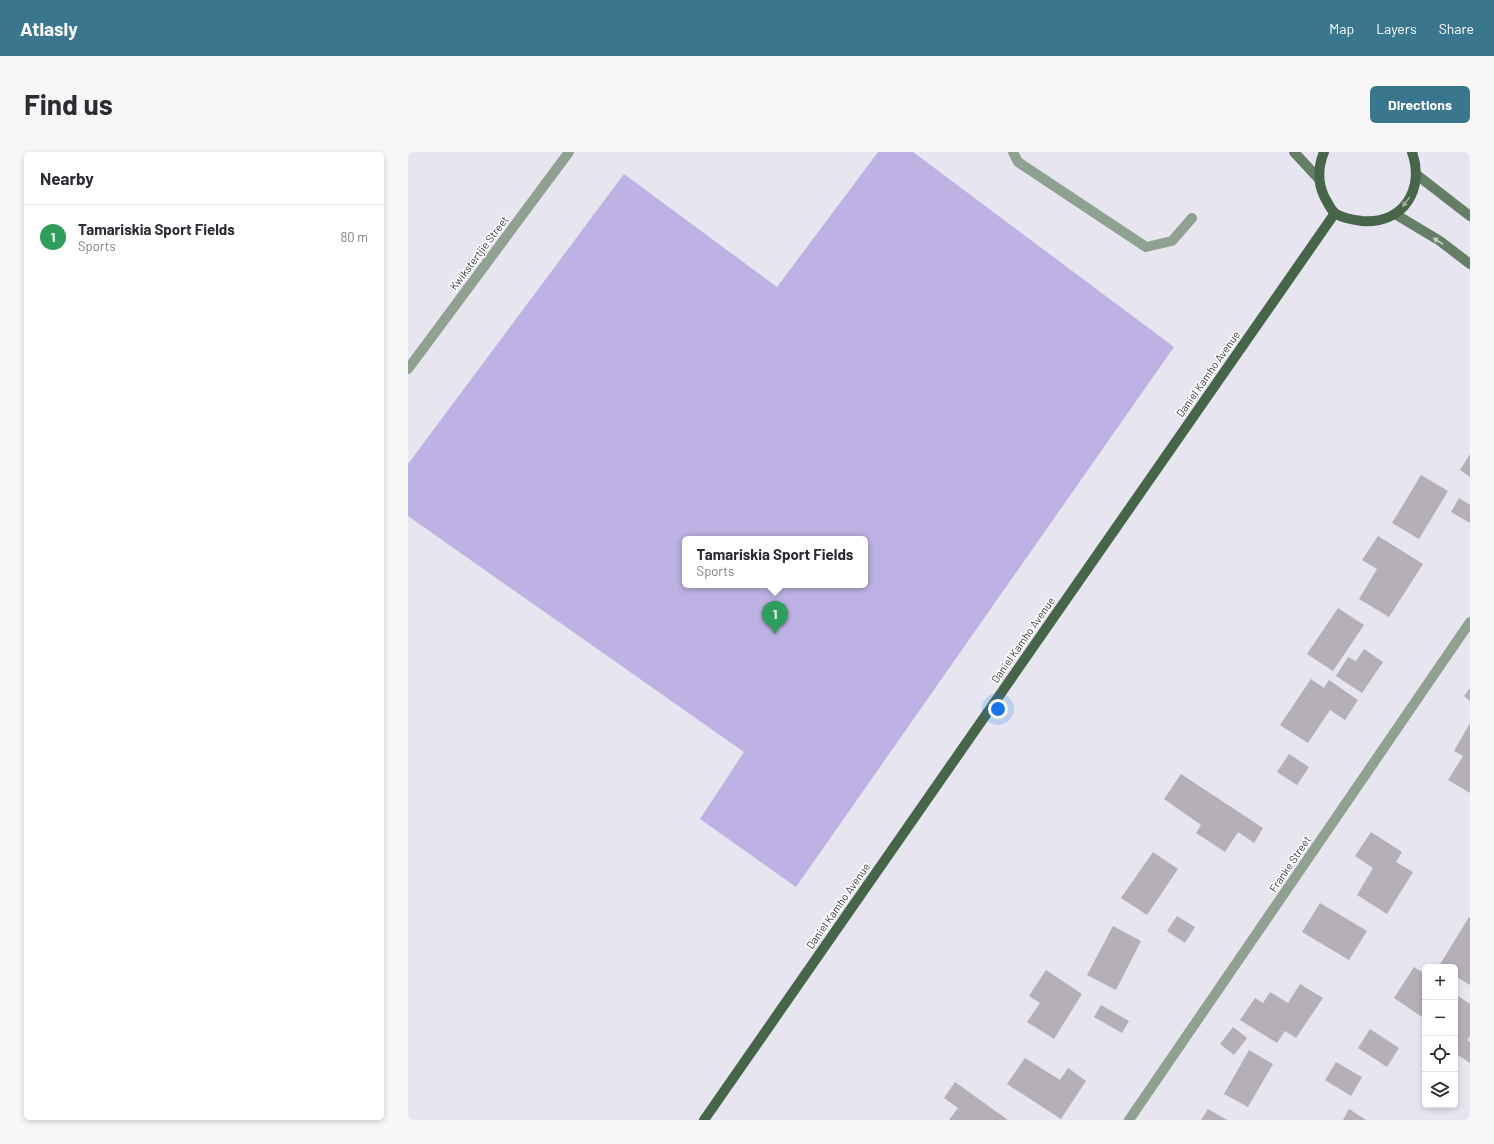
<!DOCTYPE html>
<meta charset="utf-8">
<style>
:root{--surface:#fff;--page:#f7f7f7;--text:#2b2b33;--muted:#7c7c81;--line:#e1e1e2;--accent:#3a768d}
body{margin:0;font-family:Barlow,sans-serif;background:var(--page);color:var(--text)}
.controls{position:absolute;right:12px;bottom:12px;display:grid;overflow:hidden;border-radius:6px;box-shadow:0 2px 6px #0003}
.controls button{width:36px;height:36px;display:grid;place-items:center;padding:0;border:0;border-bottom:1px solid var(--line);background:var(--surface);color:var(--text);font:20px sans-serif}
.you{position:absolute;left:590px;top:557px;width:14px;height:14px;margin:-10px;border:3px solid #fff;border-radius:50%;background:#1a73e8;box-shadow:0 0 0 6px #1a73e833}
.badge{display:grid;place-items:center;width:26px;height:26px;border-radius:50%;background:var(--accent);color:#fff;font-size:13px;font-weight:700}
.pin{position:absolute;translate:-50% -33px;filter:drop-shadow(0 1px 2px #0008)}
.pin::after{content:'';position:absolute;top:21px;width:14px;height:12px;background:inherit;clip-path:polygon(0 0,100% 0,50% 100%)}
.popup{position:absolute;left:274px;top:384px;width:186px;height:52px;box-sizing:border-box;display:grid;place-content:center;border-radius:6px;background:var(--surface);filter:drop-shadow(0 1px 3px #0005);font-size:13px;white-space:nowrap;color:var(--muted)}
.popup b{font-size:15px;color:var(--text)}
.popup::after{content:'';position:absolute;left:50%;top:100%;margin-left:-8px;border:8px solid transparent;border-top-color:var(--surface)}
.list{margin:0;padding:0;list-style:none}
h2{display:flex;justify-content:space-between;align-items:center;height:52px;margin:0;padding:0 16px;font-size:17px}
h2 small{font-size:13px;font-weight:400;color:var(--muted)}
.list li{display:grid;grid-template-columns:26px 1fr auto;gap:12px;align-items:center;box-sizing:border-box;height:64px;padding:0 16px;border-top:1px solid var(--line)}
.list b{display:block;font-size:15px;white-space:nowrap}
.list p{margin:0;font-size:13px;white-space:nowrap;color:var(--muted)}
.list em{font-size:13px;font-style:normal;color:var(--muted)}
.icon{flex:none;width:22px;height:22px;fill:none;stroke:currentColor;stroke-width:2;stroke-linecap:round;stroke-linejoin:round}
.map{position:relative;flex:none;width:1062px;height:968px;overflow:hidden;border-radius:6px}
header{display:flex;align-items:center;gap:24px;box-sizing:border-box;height:56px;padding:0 20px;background:var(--accent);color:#fff}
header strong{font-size:19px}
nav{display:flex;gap:22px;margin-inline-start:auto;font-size:14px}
.intro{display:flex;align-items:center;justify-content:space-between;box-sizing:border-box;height:96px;padding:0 24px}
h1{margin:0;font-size:28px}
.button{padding:10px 18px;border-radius:6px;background:var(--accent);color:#fff;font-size:14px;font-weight:700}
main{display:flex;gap:24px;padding:0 24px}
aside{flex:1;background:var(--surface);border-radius:6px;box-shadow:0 2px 6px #0003}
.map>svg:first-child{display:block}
.green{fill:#bdb2e3;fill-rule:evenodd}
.building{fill:#b5afb8}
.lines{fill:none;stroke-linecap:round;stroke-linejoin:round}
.lane{stroke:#8fa190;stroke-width:10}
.street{stroke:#8fa190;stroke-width:10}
.secondary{stroke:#657f66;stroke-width:10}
.primary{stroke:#476649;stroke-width:10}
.oneway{fill:#9aab9b}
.oneway2{fill:#c1ccc2}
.labels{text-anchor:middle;stroke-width:3;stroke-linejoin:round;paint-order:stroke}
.street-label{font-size:11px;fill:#3c3b3f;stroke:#fff}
</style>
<header>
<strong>Atlasly</strong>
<nav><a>Map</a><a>Layers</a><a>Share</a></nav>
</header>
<div class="intro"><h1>Find us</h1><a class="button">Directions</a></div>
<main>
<aside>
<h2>Nearby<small></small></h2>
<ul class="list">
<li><span class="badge" style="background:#2e9e5b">1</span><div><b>Tamariskia Sport Fields</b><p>Sports</p></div><em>80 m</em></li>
</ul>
</aside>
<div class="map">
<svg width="1062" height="968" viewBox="0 0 1062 968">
<rect width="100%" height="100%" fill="#e7e5f0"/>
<!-- green -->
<path class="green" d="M470,0H505L766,195L388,735L292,667L336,600L0,364V312L216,22L369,135ZM277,387H457V433H277Z"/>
<!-- building -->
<g class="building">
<polygon points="1062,302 1062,325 1052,318"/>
<polygon points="1013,323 1040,339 1011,387 984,371"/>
<polygon points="1051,346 1062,353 1062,371 1043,360"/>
<polygon points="970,384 1015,412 981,465 951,447 969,417 954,408"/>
<polygon points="930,456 956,473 925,519 899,502"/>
<polygon points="956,497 975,510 954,541 928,524 940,505 948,509"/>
<polygon points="903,527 916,536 921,528 950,548 937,568 922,558 900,591 872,573"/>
<polygon points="1062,536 1062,549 1056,544"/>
<polygon points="1062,571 1062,641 1040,628 1055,604 1046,599"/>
<polygon points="881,602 901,615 889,633 869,620"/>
<polygon points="773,622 855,676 846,691 830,680 817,700 788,681 793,673 756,647"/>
<polygon points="963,680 994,700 988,710 1005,720 979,762 949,743 965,716 947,704"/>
<polygon points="745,700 770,717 739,763 713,746"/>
<polygon points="912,751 959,779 941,808 894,780"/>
<polygon points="769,764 787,775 777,791 759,779"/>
<polygon points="1061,765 1062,766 1062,833 1047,824 1047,815 1031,814"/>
<polygon points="705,774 733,789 708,838 679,823"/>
<polygon points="1006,815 1017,822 1017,867 986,846"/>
<polygon points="638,818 674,842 646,887 619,870 632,851 621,844"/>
<polygon points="892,832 915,846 888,886 877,879 869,891 832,868 847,846 855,851 862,840 880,851"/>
<polygon points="1047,842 1062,852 1062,884 1059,888 1062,890 1062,911 1047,901"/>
<polygon points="693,853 721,869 714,881 686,865"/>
<polygon points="825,875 839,886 826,903 812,892"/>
<polygon points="962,877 991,896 979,915 950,896"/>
<polygon points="841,898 865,912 840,955 816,942"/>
<polygon points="617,906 652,928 660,916 678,929 653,967 599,932"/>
<polygon points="928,910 954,925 943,944 917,928"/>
<polygon points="547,930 600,968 541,968 550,956 536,946"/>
<polygon points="800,957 819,968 793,968"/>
<polygon points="941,957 958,968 935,968"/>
</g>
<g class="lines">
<!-- lane -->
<polyline class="lane" points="605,0 610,10 738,95 764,89 784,66"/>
<!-- street -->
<g class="street">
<polyline points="0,217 161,0"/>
<polyline points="721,968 1062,470"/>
</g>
<!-- secondary -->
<g class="secondary">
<polyline points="886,0 911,27"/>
<polyline points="1009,23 1062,64"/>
<polyline points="987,62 1032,89 1062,112"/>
</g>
<!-- primary -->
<g class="primary">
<path d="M916,0C910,15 909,29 916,44C919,49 923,59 928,62C935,66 946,68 954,69C996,72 1017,37 1004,0"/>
<polyline points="296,968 927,61"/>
</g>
</g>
<!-- one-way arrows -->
<defs><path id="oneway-solid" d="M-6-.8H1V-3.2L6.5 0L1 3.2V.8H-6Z"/></defs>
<use class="oneway" href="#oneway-solid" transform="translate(998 50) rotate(127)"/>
<use class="oneway2" href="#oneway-solid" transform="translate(1030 89) rotate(-147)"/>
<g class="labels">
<!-- street labels -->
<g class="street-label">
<text transform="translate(71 101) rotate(-53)" y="4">Kwikstertjie Street</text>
<text transform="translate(800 222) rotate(-55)" y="4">Daniel Kamho Avenue</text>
<text transform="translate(615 488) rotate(-55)" y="4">Daniel Kamho Avenue</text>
<text transform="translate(882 712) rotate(-56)" y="4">Franke Street</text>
<text transform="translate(430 754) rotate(-55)" y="4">Daniel Kamho Avenue</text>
</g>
</g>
</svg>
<div class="controls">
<button>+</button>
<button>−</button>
<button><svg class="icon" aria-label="locate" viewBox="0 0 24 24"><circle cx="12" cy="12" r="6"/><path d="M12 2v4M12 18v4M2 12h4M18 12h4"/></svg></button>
<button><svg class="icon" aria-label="layers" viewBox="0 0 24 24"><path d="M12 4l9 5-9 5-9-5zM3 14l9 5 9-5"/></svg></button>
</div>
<div class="you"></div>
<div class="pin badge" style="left:367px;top:482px;background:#2e9e5b">1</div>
<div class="popup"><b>Tamariskia Sport Fields</b>Sports</div>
</div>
</main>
